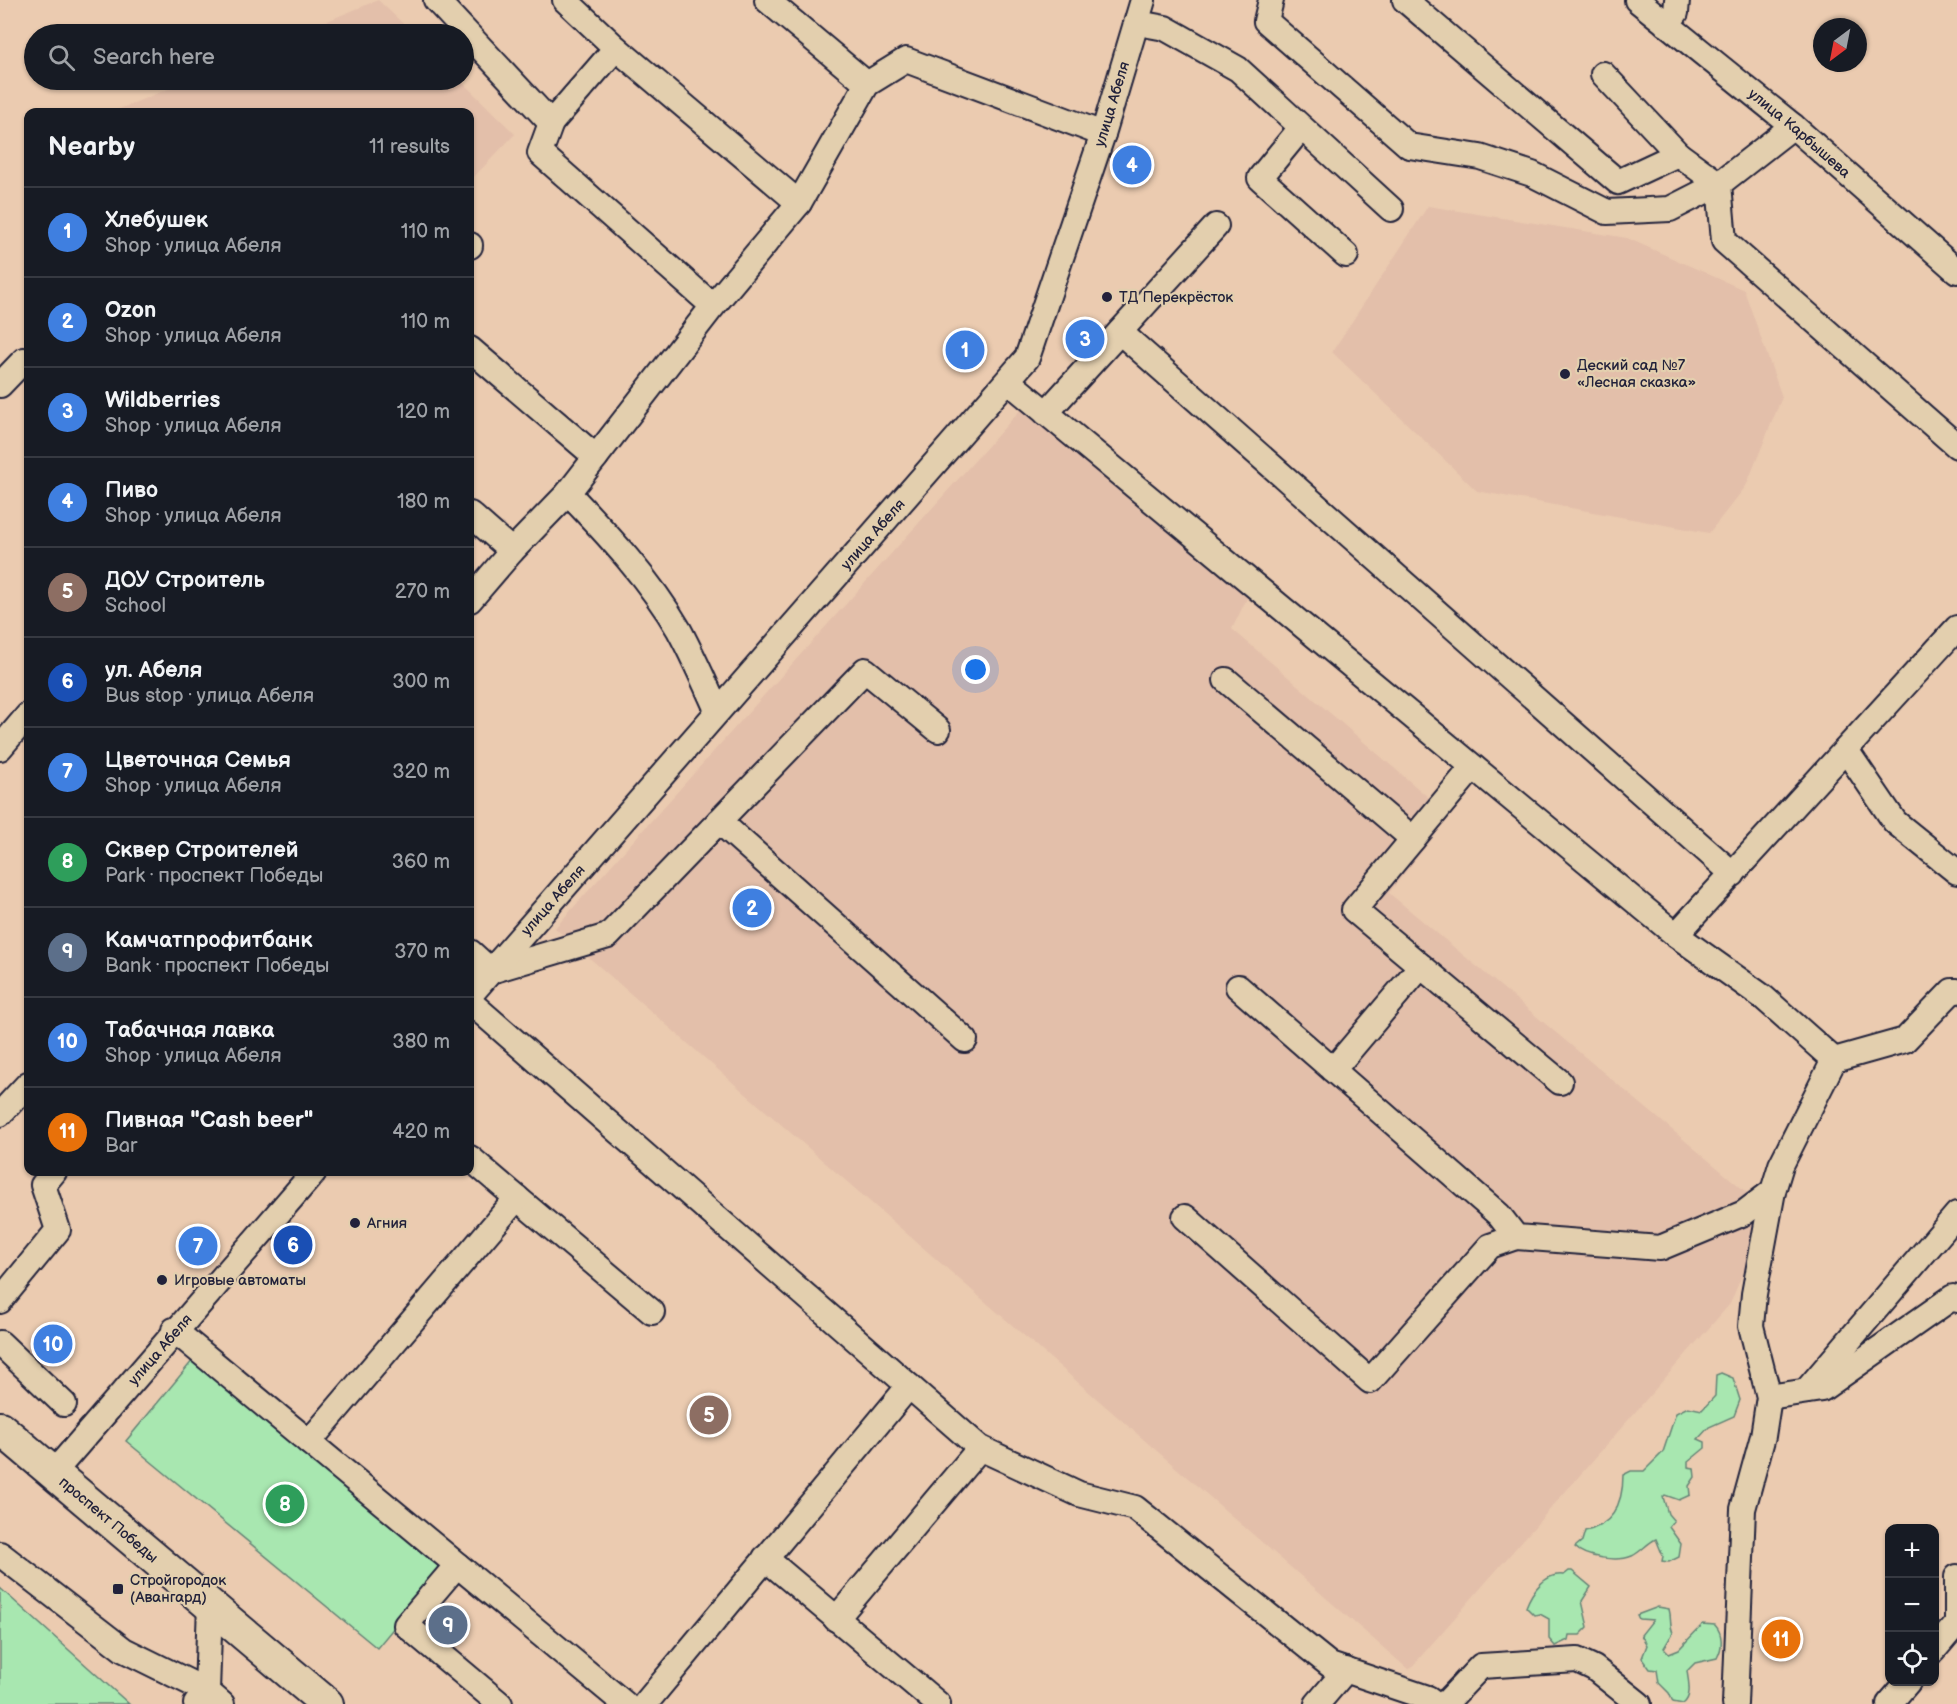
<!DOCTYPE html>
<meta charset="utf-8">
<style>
:root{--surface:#171b24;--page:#242831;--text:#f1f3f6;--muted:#9ea1a6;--line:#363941;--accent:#7c3aed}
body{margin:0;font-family:"Balsamiq Sans",sans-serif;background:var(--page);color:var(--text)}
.controls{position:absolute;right:18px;bottom:18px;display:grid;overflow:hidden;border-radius:12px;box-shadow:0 2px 4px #0004}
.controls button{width:54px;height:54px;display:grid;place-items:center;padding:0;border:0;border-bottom:2px solid var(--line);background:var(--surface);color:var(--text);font:30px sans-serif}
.compass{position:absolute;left:1813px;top:18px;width:54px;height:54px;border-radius:50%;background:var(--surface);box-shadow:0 2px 4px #0004;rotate:212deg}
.you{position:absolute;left:976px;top:670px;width:21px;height:21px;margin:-15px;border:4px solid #fff;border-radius:50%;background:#1a73e8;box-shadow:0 0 0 9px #1a73e833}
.badge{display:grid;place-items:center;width:39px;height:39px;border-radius:50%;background:var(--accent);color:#fff;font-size:20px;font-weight:700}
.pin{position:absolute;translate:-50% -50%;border:3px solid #fff;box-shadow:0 2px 6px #0006}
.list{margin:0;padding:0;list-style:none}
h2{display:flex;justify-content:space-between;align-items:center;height:78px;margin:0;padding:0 24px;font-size:26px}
h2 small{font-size:20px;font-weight:400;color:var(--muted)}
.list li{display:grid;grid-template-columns:39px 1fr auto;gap:18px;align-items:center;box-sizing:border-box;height:90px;padding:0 24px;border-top:2px solid var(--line)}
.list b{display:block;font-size:22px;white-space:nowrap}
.list p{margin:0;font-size:20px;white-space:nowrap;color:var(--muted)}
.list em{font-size:20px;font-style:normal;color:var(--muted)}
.icon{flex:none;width:33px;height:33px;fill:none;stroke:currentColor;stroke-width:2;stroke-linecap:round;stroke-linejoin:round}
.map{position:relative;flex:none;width:1957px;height:1704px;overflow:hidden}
.search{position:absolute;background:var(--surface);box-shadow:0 2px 4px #0004;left:24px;top:24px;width:450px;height:66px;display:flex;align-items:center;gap:15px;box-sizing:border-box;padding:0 21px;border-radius:33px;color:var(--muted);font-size:22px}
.panel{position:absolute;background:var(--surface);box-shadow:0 2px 4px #0004;left:24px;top:108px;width:450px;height:1068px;border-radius:12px}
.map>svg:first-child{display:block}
.built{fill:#e3bfaa}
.green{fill:#a8e7b0;stroke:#658476;stroke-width:1.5}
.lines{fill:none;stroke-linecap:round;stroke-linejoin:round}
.minor-casing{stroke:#22223b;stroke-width:28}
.major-casing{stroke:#22223b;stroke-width:36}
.minor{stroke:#e3cfae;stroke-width:24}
.major{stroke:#e3cfae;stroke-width:32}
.poi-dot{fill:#22223b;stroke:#e3cfae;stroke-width:2}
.labels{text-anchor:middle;stroke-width:4.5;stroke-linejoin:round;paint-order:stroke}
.street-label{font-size:15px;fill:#22223b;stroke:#e3cfae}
.poi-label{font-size:15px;fill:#22223b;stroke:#e3cfae;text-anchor:start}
</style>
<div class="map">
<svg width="1957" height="1704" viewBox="0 0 1957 1704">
<rect width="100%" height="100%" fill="#ebcbb0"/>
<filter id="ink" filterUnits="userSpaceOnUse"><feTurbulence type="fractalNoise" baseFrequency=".0167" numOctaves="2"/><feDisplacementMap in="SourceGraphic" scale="12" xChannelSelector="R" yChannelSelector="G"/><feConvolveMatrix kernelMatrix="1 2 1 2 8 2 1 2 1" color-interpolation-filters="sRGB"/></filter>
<g filter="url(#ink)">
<!-- built -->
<g class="built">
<polygon points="378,0 414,34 296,34"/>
<polygon points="190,80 460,80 515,134 470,181 470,112 112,112"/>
<polygon points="1428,206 1627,238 1744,290 1782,397 1746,486 1709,533 1477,491 1332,352"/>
<polygon points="1023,407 1249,594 1232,629 1450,816 1389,893 1769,1211 1730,1304 1409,1670 555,928"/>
</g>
<!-- green -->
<g class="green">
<polygon points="193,1360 444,1567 377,1648 126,1441"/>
<path d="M1721,1373L1733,1378L1740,1400L1734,1416L1709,1427L1698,1439L1705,1442V1448L1688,1462V1467L1694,1468L1695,1477L1689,1486L1690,1495L1679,1500L1665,1495L1663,1497L1668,1514L1674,1521L1669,1527L1681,1544L1679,1557L1669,1562L1662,1561L1663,1556L1656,1539C1647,1543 1641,1552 1632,1556C1618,1562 1585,1558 1575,1547L1582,1541L1585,1531C1614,1525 1623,1503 1623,1475L1631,1471H1644L1663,1452L1676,1413L1688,1407L1702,1410L1715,1396L1716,1375Z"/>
<path d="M1569,1571H1572L1591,1587L1582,1601L1588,1627L1580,1635H1569L1568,1640L1555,1646L1549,1639V1619L1540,1614L1534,1615L1526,1607C1532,1591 1546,1572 1564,1575Z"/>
<polygon points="0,1588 129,1704 0,1704"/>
<path d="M1658,1607L1669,1609C1672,1619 1669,1624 1673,1633L1664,1648L1669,1653L1679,1649L1703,1624L1715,1625C1723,1634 1723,1647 1717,1658L1695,1663L1687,1671C1688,1680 1693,1697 1683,1704L1673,1702L1669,1693L1659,1683L1657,1670L1650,1669L1642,1658L1647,1645L1641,1635L1653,1620L1639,1619L1637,1615Z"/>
</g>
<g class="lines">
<!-- minor casing -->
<g class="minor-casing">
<g id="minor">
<polyline points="436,0 551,123 616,48"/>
<path d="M565,0L616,48L799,203L713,306L568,493C608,535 650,580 679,630C693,656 705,683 717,710"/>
<polyline points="767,0 867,84"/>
<polyline points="1271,0 1266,21 1409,146 1480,157 1532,174 1607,212 1670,209 1719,184 1678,154 1618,182 1405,0"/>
<path id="s1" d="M1637,0L1793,126L1957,271"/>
<polyline points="1138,23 1165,28 1238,69 1391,209"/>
<polyline points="1666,24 1676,13 1677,0"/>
<polyline points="1603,74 1678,154"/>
<polyline points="551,123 540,153 713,306"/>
<polyline points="1793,126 1719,184 1724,241 1957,446"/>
<polyline points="1301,128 1260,178 1346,255"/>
<polyline points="799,203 867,84 906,60 1103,134"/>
<polyline points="470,246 470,245"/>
<polyline points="1120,332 1733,874"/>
<polyline points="470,349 596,457"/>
<polyline points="1008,381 1676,935 1763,997 1834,1060 1781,1165 1773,1191 1754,1294 1751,1326 1769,1397 1763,1436 1743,1509 1735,1704"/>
<polyline points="0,385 24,360 28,365"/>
<polyline points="1046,413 1216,226"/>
<polyline points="470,514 512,551 568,493"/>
<polyline points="470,600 512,551"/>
<polyline points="1226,680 1413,839"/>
<polyline points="0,748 28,715"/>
<polyline points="1846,750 1895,822 1957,872"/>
<polyline points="1473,767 1354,910 1421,966 1333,1070 1499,1215 1516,1237 1660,1248 1744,1213 1773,1191"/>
<polyline points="719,821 965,1040"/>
<polyline points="1676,935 1957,628"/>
<polyline points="470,952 491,971 608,936 865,670 938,730"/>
<polyline points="1421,966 1560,1082"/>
<polyline points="1238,987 1333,1070"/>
<path id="s2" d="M470,995L1027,358L1103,134L1143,0"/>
<polyline points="470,1002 980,1448 1079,1494 1135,1508 1330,1665 1428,1698 1436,1704"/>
<polyline points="1834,1060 1905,1040 1952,991 1957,991"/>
<polyline points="0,1114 28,1084"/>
<polyline points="517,1198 652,1312"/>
<polyline points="1185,1217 1370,1381 1490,1246 1516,1237"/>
<polyline points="0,1301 58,1230 43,1185 54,1172"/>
<polyline points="174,1330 625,1704"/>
<polyline points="0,1343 64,1404"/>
<polyline points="1806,1391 1957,1214"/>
<polyline points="1769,1397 1822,1389 1953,1297 1957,1300"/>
<polyline points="309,1442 517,1198 470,1158"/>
<path id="s3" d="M54,1472L314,1172"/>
<polyline points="0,1554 124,1650 207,1691 196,1704"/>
<polyline points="765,1558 938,1704"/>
<polyline points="457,1565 406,1625 500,1704"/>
<polyline points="210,1604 207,1691 222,1704"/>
<polyline points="836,1619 980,1448"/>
<polyline points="1934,1650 1957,1623 1957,1577"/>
<polyline points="645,1704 909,1386"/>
<polyline points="1317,1704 1346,1670"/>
<polyline points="1445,1704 1481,1666 1577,1660 1594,1668 1639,1704"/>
<polyline points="1889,1704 1908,1682"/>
</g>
</g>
<!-- major casing -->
<g class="major-casing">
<g id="major">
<path id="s4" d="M0,1428L327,1704"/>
</g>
</g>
<!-- minor -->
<use href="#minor" class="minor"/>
<!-- major -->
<use href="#major" class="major"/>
</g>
</g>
<!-- markers -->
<g class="poi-dot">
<circle cx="1107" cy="297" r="6"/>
<circle cx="1565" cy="374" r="6"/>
<circle cx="355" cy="1223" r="6"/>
<circle cx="162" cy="1280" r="6"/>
<rect x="112" y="1583" width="12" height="12" rx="3"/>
</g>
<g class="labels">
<!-- street labels -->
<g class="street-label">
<text dy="5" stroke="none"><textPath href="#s2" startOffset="1114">улица Абеля</textPath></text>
<text dy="5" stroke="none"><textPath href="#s1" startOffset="210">улица Карбышева</textPath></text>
<text dy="5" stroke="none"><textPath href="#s2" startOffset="612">улица Абеля</textPath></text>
<text dy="5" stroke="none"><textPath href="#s2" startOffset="126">улица Абеля</textPath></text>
<text dy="5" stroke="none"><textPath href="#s3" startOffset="162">улица Абеля</textPath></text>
<text dy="5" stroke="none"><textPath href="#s4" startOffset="142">проспект Победы</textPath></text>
</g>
<!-- poi labels -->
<g class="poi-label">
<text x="1119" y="302">ТД Перекрёсток</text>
<text x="1577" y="370">Деский сад №7<tspan x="1577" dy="17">«Лесная сказка»</tspan></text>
<text x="367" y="1228">Агния</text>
<text x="174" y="1285">Игровые автоматы</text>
<text x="130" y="1585">Стройгородок<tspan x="130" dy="17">(Авангард)</tspan></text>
</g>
</g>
</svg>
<div class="controls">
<button>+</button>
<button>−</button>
<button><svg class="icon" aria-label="locate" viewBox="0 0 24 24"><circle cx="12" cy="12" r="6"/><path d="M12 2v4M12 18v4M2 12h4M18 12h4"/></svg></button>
</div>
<svg class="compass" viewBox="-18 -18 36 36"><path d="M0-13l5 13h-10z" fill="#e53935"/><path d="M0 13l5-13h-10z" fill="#9ea1a6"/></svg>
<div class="you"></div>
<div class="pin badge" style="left:965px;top:350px;background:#3f7fe0">1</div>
<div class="pin badge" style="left:752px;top:908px;background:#3f7fe0">2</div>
<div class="pin badge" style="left:1085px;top:339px;background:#3f7fe0">3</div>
<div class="pin badge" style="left:1132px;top:165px;background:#3f7fe0">4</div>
<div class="pin badge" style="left:709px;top:1415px;background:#8d6e63">5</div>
<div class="pin badge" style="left:293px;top:1245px;background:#1a4fb4">6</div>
<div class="pin badge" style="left:198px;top:1246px;background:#3f7fe0">7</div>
<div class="pin badge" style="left:285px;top:1504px;background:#2e9e5b">8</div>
<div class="pin badge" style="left:448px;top:1625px;background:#5c6f8a">9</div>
<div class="pin badge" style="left:53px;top:1344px;background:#3f7fe0">10</div>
<div class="pin badge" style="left:1781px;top:1639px;background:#e8710a">11</div>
<div class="search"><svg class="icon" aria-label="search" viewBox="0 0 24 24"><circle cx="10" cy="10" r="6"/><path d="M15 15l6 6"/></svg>Search here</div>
<section class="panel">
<h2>Nearby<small>11 results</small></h2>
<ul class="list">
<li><span class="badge" style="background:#3f7fe0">1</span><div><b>Хлебушек</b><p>Shop · улица Абеля</p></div><em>110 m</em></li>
<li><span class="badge" style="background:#3f7fe0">2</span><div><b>Ozon</b><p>Shop · улица Абеля</p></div><em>110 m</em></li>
<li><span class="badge" style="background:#3f7fe0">3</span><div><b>Wildberries</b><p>Shop · улица Абеля</p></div><em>120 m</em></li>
<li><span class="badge" style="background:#3f7fe0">4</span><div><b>Пиво</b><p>Shop · улица Абеля</p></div><em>180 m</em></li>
<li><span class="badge" style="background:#8d6e63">5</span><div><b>ДОУ Строитель</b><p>School</p></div><em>270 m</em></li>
<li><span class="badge" style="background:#1a4fb4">6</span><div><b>ул. Абеля</b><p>Bus stop · улица Абеля</p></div><em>300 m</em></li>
<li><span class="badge" style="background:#3f7fe0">7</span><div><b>Цветочная Семья</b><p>Shop · улица Абеля</p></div><em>320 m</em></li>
<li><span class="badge" style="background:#2e9e5b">8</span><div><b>Сквер Строителей</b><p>Park · проспект Победы</p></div><em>360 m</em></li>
<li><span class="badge" style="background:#5c6f8a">9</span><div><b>Камчатпрофитбанк</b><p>Bank · проспект Победы</p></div><em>370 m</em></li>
<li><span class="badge" style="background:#3f7fe0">10</span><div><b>Табачная лавка</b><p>Shop · улица Абеля</p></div><em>380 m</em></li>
<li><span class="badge" style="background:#e8710a">11</span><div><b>Пивная &quot;Cash beer&quot;</b><p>Bar</p></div><em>420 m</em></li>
</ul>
</section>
</div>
